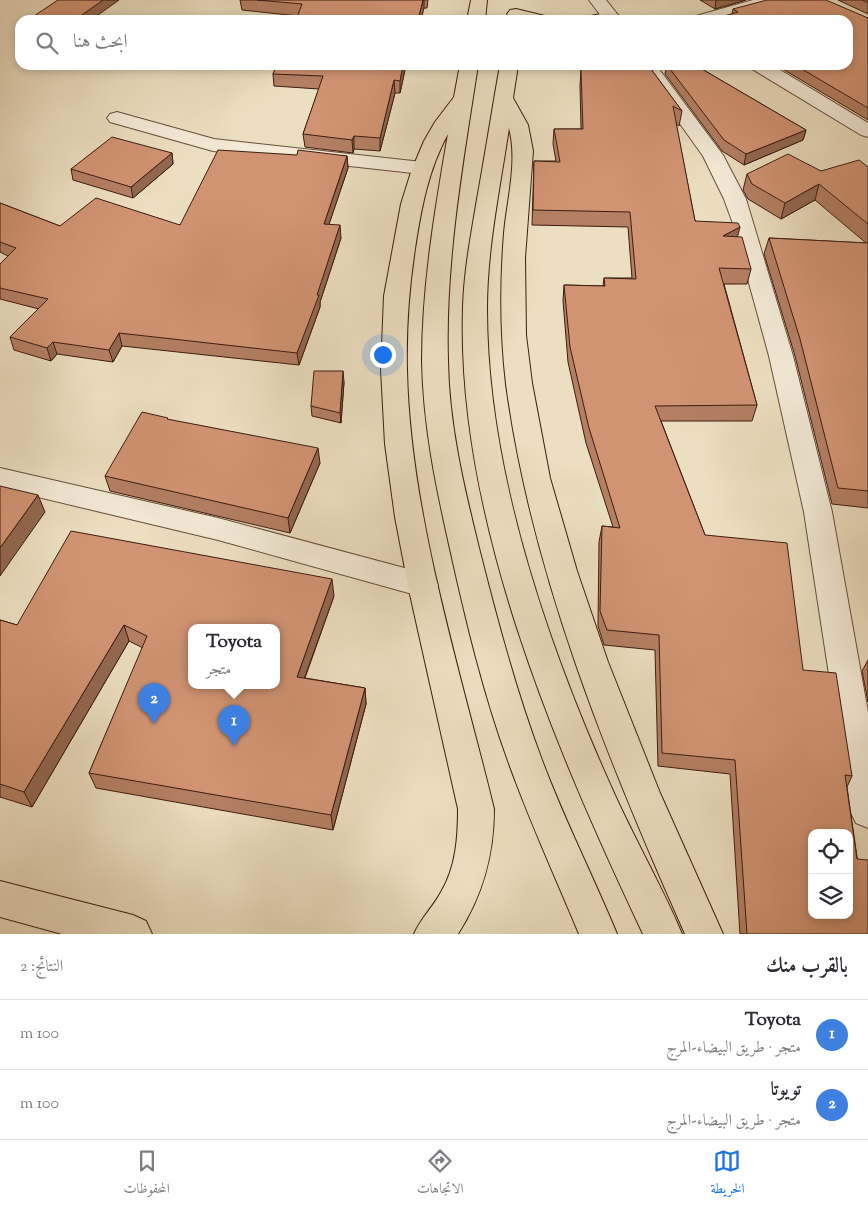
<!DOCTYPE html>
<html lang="ar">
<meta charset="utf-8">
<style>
:root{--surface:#fff;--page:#f2f2f3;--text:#2b2b33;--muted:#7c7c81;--line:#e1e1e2;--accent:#1a73e8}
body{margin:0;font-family:"Sorts Mill Goudy",Amiri,serif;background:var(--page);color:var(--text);direction:rtl}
.controls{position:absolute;right:15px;bottom:15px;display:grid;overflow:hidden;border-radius:10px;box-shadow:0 2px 8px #0003}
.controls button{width:45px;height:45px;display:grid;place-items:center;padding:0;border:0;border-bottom:1px solid var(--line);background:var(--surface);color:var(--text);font:25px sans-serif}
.you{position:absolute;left:382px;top:354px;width:18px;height:18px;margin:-12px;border:4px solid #fff;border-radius:50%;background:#1a73e8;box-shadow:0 0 0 8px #1a73e833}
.badge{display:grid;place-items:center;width:32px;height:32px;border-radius:50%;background:var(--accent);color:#fff;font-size:16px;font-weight:700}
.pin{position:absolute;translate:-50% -41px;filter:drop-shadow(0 1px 2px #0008)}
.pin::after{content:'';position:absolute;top:26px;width:18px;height:15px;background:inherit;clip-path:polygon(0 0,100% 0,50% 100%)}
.popup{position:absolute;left:188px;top:624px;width:92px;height:65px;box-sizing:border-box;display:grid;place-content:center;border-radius:10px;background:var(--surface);filter:drop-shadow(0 1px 4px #0005);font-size:16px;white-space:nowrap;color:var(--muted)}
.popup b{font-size:19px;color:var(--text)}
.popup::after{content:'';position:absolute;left:50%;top:100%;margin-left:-10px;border:10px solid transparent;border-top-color:var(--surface)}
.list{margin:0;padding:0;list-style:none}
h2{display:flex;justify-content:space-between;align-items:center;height:65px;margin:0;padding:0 20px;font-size:21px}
h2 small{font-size:16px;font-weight:400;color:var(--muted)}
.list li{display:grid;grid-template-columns:32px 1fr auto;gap:15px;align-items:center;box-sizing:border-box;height:70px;padding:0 20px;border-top:1px solid var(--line)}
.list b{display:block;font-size:19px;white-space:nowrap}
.list p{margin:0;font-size:16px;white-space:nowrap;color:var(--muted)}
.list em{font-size:16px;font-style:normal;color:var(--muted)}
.icon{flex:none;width:28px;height:28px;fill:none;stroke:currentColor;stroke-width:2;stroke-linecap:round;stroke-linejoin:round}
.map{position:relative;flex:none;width:868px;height:934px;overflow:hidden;direction:ltr}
.search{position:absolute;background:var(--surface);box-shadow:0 2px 8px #0003;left:15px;right:15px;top:15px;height:55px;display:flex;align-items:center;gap:12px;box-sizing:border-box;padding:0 18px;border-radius:15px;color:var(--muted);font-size:19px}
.sheet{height:205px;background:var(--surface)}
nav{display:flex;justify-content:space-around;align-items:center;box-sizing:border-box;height:70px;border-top:1px solid var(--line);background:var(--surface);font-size:14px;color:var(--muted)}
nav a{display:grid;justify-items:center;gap:2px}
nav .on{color:var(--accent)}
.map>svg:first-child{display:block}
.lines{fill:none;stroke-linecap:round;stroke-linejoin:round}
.street-casing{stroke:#684d3c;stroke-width:2}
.primary-casing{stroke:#3c1c10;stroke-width:2}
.highway-casing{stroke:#3c1c10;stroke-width:2}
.street{fill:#f3ead7;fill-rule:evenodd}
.primary{fill:#ecdfc1;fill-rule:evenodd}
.highway{fill:#ecdfc1;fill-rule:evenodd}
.wall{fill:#b47f63;stroke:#3c1c10}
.shaded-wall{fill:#926850;stroke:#3c1c10}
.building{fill:#d19473;stroke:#3c1c10;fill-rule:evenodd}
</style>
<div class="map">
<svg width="868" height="934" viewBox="0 0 868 934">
<rect width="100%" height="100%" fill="#ecdfc1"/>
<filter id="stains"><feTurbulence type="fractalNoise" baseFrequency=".004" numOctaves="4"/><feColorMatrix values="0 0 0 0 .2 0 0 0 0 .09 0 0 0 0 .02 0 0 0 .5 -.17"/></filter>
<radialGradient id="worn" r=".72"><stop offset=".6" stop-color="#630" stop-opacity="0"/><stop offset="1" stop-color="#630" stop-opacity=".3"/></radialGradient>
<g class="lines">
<!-- street casing -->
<g class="street-casing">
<g id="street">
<polygon points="589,0 606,0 622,20 604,20"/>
<polygon points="753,0 780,0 778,4 721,20 693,20 696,16"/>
<polygon points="638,65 656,65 723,155 746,199 793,356 832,512 868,712 868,828 856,823 850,811 804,512 769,356 732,221 724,199 703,156"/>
<polygon points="750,65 772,65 868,123 868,137 861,135 752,69"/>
<polygon points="117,112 214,139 422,162 429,164 432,168 429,172 422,174 213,151 110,122 107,118 110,114"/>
<polygon points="0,468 218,518 423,573 434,576 438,585 434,594 423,597 218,540 0,488"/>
</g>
</g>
<!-- primary casing -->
<g class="primary-casing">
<g id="primary">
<polygon points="471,0 487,0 485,20 467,20"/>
<polygon points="516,9 545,16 548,20 519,20 510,18 507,14 510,10"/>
<polygon points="610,12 616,13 619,17 617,20 588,20 591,16"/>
<path d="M460,65H478C463,163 445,262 448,361C449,425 464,487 479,548C497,619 516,691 542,760C564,819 593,876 617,934H579C555,876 529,820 508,761C483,692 466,621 450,549C436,487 423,425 422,361C422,285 435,209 448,134C428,170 421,210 415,249C409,289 406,329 407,370C410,514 460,669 494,809C494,855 483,895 458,934H414C421,918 433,907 441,892C456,867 458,837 458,809L409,590L395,517L385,444L381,370L384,296L401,204L411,172L424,141L435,122L454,97Z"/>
<path d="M500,65H518L513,98L528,125L533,151L525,258L526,335L532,383L550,478L577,571L608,662L660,793L723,934H685C608,761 531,572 506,384C500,333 500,283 504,233C507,199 518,162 509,128C500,188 487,249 487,309C487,470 548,647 614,793C635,840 662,886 682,934H643C555,748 456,516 463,307C464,271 471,235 477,199C485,155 492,110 500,65Z"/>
</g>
</g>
<!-- highway casing -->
<g class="highway-casing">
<polygon id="highway" points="0,881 133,915 146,921 152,934 62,934 0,917"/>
</g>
<!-- street -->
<use href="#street" class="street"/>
<!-- primary -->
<use href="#primary" class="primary"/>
<!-- highway -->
<use href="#highway" class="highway"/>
</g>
<!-- wall -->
<g class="wall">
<polygon points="240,0 428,0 427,8 298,16 242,10"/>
<polygon points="700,0 746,0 715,9"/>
<polygon points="838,0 868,0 868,14"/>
<polygon points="733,9 868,18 868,120 776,65 848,65 732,14"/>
<polygon points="277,65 406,65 400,93 395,93 380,151 354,149 353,153 305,147 303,134 319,89 274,86 273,74"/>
<polygon points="648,65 682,111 679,126 676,124 695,221 737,237 751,269 747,284 724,284 757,405 752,421 661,421 705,535 803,670 852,776 847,787 868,934 740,934 730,774 658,766 655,650 604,645 598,626 599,542 602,526 613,527 586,443 568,362 563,301 564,285 603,286 604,278 632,278 628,227 532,225 534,161 556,161 553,144 554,129 581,129 580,85 581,70"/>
<polygon points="667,65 695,65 806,130 803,140 744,165 722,151 665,74"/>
<polygon points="172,153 173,164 133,198 73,180 71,169"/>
<polygon points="297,155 347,156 348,168 329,224 341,238 320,302 320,307 299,365 122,346 113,362 57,354 51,361 14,350 10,337 39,309 0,299 0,264 8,256 0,252 0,203 60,226 180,225"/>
<polygon points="868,167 868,508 832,504 795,356 764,254 769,238 866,243 815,200 781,219 748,199 743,190 747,174 821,171"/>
<polygon points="344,382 341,423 312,416 311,406"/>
<polygon points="169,420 320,463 290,533 110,491 105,476"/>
<polygon points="334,596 305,678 365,688 366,704 333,830 96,788 89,773 143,648 129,641 32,807 0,797 0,620 17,625"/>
<polygon points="868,660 868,702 862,671"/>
</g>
<!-- shaded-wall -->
<g class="shaded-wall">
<polygon points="103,0 119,0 91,20 75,20"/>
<polygon points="423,0 424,0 424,8 421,20 418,20"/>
<polygon points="716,0 746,0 715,9"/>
<polygon points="403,65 406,65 400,93 400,81"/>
<polygon points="394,80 395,93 380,151 380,138"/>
<polygon points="806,130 803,140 744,165 746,154"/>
<polygon points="354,136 354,149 353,153 352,140"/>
<polygon points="172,153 173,164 133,198 131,187"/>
<polygon points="347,156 348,168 325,236 324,224"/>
<polygon points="819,184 815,200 781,219 785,203"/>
<polygon points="340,225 341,238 320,302 320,307 299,365 297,353"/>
<polygon points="740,227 736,243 723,236"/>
<polygon points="119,333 122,346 113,362 109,350"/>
<polygon points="53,342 57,354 51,361 47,348"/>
<polygon points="343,371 344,382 341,423 340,413"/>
<polygon points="318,448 320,463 290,533 288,518"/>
<polygon points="38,495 45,512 0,576 0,548"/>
<polygon points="332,579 334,596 299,693 297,677"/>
<polygon points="124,625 129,641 32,807 24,792"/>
<polygon points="365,688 366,704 333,830 331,815"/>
</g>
<!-- building -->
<g class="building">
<polygon points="58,0 103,0 75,20 28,20"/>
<polygon points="257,0 423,0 418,20 296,20 302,4"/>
<polygon points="767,0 826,0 868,18 868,108 795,65 848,65 848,20 710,20 738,12 733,9"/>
<polygon points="862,0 868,0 868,3"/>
<polygon points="277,65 403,65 400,81 394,80 380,138 354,136 352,140 303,134 323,76 273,74"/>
<path d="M598,65H648L682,111L673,106L695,221L738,223L740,227L723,236L742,237L751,269L719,268L757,405L655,406L705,535L787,543L803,670L836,673L852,776L845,775L857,859L868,860V934H747L735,760L662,753L659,635L607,630L600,611L602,526L620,528L589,428L570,347L564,285L605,286L604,278L636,279L630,212L533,210L534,161L560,162L554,129H583L581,70ZM812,833H849V915H812Z"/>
<polygon points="667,65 695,65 806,130 746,154 724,140"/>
<polygon points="112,137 172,153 131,187 71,169"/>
<polygon points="218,150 297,155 298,150 347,156 324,224 340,225 317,295 319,295 297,353 119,333 109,350 53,342 47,348 10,337 48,299 0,288 0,264 16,248 0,242 0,203 60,226 96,198 180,225"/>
<polygon points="788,154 821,171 859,160 868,167 868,224 819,184 785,203 752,184 747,174"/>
<polygon points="769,238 868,243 868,491 838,488 800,339"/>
<polygon points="314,371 343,371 340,413 311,406"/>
<polygon points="142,412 168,418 167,419 318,448 288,518 105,476"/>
<polygon points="0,486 38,495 0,548"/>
<path d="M71,531L332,579L297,677L365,688L331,815L89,773L147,636L124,625L24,792L0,784V620L17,625ZM192,627H276V685H192Z"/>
</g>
<rect width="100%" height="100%" filter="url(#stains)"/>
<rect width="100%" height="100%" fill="url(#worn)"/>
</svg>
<div class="controls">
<button><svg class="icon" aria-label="locate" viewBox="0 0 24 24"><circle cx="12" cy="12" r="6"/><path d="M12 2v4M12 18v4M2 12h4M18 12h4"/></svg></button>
<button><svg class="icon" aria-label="layers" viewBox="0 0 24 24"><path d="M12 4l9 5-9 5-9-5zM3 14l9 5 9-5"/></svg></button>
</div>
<div class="you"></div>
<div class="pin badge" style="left:234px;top:746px;background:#3f7fe0">1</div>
<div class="popup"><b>Toyota</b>متجر</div>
<div class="pin badge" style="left:154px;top:724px;background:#3f7fe0">2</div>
<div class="search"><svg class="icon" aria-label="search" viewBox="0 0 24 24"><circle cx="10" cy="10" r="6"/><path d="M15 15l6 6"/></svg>ابحث هنا</div>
</div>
<section class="sheet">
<h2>بالقرب منك<small>النتائج: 2</small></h2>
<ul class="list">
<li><span class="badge" style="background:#3f7fe0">1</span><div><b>Toyota</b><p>متجر · طريق البيضاء-المرج</p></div><em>100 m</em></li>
<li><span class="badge" style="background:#3f7fe0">2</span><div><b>تويوتا</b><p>متجر · طريق البيضاء-المرج</p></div><em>100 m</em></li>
</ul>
</section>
<nav>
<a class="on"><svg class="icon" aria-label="map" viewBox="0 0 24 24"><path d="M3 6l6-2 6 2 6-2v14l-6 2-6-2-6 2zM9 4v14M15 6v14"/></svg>الخريطة</a>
<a><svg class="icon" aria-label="directions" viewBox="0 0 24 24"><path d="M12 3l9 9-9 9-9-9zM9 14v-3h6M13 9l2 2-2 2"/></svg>الاتجاهات</a>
<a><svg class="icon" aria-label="saved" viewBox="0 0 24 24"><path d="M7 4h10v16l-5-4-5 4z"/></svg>المحفوظات</a>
</nav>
